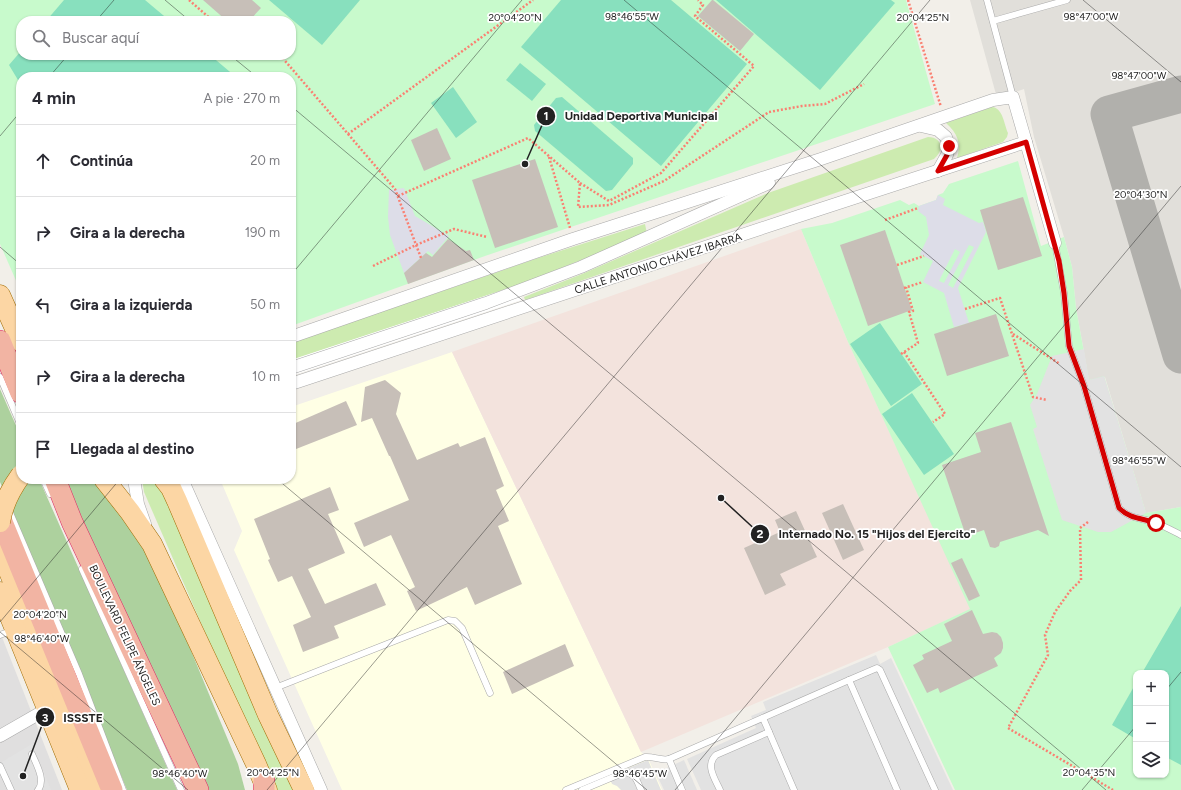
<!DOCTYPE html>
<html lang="es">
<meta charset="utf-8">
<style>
:root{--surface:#fff;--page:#f7f7f7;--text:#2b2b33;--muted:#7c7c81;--line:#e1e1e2}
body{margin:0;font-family:Figtree,sans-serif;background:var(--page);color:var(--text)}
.controls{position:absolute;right:12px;bottom:12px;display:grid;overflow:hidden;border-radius:8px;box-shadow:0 1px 3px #0004}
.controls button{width:36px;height:36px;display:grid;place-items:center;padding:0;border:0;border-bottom:1px solid var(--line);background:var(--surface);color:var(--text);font:20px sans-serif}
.stop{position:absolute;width:12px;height:12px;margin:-9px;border:3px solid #d40000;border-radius:50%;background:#fff}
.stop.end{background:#d40000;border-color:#fff;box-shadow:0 1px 4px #0008}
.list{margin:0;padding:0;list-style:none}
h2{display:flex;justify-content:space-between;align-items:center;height:52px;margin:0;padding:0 16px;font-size:17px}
h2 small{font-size:13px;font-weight:400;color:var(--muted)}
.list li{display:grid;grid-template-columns:26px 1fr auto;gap:12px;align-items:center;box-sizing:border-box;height:72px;padding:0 16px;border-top:1px solid var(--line)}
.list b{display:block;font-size:15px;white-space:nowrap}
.list em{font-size:13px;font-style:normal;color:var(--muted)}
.icon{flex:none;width:22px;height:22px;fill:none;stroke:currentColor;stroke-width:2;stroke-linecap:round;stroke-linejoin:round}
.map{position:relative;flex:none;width:1181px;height:790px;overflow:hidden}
.search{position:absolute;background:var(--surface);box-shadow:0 1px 3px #0004;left:16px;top:16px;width:280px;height:44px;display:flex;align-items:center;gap:10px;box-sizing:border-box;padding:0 14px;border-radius:16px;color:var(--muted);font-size:15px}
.panel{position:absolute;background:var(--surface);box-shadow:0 1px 3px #0004;left:16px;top:72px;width:280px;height:412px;border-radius:16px}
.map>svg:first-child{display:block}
.residential{fill:#e0dfdf}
.education{fill:#ffffe5}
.military{fill:#f3e3dd}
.airport{fill:#e1dfda}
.grass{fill:#cdebb0}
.forest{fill:#add19e}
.park{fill:#c8facc;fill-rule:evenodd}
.pitch{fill:#88e0be}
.parking{fill:#e2e2e2}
.plaza{fill:#dddde8;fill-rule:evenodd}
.pier{fill:#fff}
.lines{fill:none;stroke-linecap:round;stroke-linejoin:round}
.taxiway{stroke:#b1b0ac;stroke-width:37}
.building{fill:#c7bfb8}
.service-casing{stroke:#a9a9a9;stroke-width:7}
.minor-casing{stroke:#a9a9a9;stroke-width:13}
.primary-casing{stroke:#a06b00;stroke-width:21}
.trunk-casing{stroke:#dc2a67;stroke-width:22}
.path{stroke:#fa8072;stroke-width:2.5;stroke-dasharray:2 2;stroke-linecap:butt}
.service{stroke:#fff;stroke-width:6}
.minor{stroke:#fff;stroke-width:12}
.primary{stroke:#fcd6a4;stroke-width:20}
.trunk{stroke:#f2b4a3;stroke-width:21}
.primary-bridge-casing{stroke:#a06b00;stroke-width:21;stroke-linecap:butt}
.primary-bridge{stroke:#fcd6a4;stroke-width:20}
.route{stroke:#d40000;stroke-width:5}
.ticks{fill:none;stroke:#222;stroke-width:1;stroke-opacity:0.45}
.labels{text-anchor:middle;stroke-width:3.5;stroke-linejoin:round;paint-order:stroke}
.street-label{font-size:11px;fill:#222;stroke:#fff}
.ticks-label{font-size:10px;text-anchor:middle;fill:#222;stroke:#fff;stroke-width:3.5;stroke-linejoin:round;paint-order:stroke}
.leader{fill:none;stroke:#222;stroke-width:1.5}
.callout-dot{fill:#222;stroke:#fff;stroke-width:1.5}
.mark-label{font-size:12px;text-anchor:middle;font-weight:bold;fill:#fff}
.callout-label{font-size:12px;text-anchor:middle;font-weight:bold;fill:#222;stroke:#fff;stroke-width:3.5;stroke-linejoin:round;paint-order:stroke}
</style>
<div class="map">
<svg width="1181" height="790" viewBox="0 0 1181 790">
<rect width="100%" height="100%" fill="#f2efe9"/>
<!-- residential -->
<polygon class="residential" points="0,632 62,790 0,790"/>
<!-- education -->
<polygon class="education" points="452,352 641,752 648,758 662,790 342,790 234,550 242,531 220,479 291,479 291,407"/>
<!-- military -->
<polygon class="military" points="801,229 848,342 971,609 888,647 641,752 452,352"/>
<!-- airport -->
<polygon class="airport" points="970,0 1181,0 1181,507 1146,513 1105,377 1089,380 1076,308 1072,267 1064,237 1034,137 1024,89 997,98"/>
<!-- grass -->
<g class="grass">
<path d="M992,107C1003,108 1004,124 1008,133L1007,137L1003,142L957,158C962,143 957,133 946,123Z"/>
<path d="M928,137C942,137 945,150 934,159L525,300L524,297L582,274L768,193Z"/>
<polygon points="645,224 647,234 518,285 291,360 291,343 538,258"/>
<polygon points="142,479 175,479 296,790 277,790 264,768 144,492"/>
</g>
<!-- forest -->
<g class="forest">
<polygon points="0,389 21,437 21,479 39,479 177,790 127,790 0,482"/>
<polygon points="62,479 95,479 140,540 189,646 238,764 245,790 200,790"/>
</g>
<!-- park -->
<g class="park">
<path d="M0,0H906L935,104L485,256L291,326V77H21V292L0,244ZM21,21H291V55H21Z"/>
<path d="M1018,161L1041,246L1064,237L1072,267L1076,308L1089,380L1104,376L1146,513L1181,507V790H955L888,647L970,609L848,342L801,229L832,223L900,200L909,205L914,203L919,206L936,200L938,195L943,193L949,184ZM1136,673H1166V775H1136Z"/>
</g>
<!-- pitch -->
<g class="pitch">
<polygon points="64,0 145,0 170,21 46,21"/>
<polygon points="269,0 360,0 322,45"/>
<polygon points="561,0 671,0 747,64 661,166 521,47"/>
<polygon points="716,0 891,0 895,3 820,90"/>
<polygon points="21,51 21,55 210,55 236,77 21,77 21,85 9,65"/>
<polygon points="520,63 546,84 532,101 506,80"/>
<polygon points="453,87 477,122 456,138 431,103"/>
<polygon points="562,97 633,158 633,164 612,190 606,191 535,131 534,125 556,98"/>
<polygon points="880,323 922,384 891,406 850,344"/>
<polygon points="912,393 954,454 924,475 882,414"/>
<polygon points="1181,606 1181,765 1166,757 1166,673 1142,673"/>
<polygon points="1136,683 1136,739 1112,725"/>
</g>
<!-- parking -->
<g class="parking">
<polygon points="1084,349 1089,380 1104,376 1146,513 1111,532 1098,532 1062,520 1033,429 1037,427 1030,405 1037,394 1052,356"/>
<polygon points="876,655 880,664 891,658 953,790 701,790 687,759 756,728 751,716 766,710 763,702"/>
<polygon points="32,744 51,790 11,790 0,763"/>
<polygon points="648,760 661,790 621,790 617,786 612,784 609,776"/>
<polygon points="684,760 697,790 664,790 656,773"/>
</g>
<!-- plaza -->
<g class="plaza">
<polygon points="404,188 415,216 449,236 433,255 428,251 404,273 390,235 388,217 389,190"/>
<path d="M938,195L945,199L943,205L979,223L983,222L986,232L958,288L969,323L954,327L944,293L923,282L933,261L920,254L929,235L926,217L918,211L919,206L936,200ZM969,245L974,247L953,288L948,285ZM955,249L960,252L944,283L939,281Z"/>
</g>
<!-- pier -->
<polygon class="pier" points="518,285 522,300 291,376 291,360"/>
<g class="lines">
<!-- taxiway -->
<polyline class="taxiway" points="1181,94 1109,114 1181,355"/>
</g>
<!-- building -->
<g class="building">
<polygon points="203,0 252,0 261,8 249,21 227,21"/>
<polygon points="712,0 713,0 754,34 740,51 698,16"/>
<polygon points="437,128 451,159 424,171 411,140"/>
<polygon points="535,159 558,227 495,248 472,180"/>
<polygon points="1023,197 1042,256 998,270 980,210"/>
<polygon points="885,230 912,310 868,326 840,245"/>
<polygon points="448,239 466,251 470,250 474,260 408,284 404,273 426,253 432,257"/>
<polygon points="996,314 1009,356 947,376 934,334"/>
<polygon points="385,380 401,393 396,414 417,460 458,443 460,447 485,437 504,486 496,490 509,521 498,526 522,584 475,605 467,587 416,611 407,591 415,587 391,535 364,547 354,523 409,500 390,456 389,456 372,418 361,422 365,387"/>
<polygon points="346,401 357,425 291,451 291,425"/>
<polygon points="1011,422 1049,536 1038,530 1000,542 999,546 995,548 990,547 984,530 966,536 942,465 981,452 975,433"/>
<polygon points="330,487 339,510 328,514 345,553 308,569 325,604 376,583 386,605 334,626 339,638 303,652 293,625 311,617 292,576 278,582 268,560 270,559 254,519"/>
<polygon points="843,504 864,550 843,560 822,513"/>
<polygon points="796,511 817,557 780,574 786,585 765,595 744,548 780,532 775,520"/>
<polygon points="962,558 980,596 969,601 951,563"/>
<polygon points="972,610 983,634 992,632 997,633 1001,637 1003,643 1003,648 1001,653 994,658 998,666 940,693 938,688 927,693 913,665 924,659 922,655 952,641 944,624"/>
<polygon points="565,644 574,666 512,694 503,672"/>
</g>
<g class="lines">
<!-- service casing -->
<g class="service-casing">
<g id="service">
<polyline points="987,0 1013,97"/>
<polyline points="993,21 1067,0"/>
<path d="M1055,243L1064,293L1069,346L1084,386L1119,508C1131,520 1141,517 1156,523C1164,526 1173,531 1181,535"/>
<polyline points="0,377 21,426"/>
<polyline points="43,479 50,494"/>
<polyline points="8,508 79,674 123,790"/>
<polyline points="82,569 181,790"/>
<polyline points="0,635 14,630"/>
<polyline points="849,680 877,668 880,670 935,790"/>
<polyline points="275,688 448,620 455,621 462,628 490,693"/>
<polyline points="763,718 794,790"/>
<path d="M32,754C36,764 46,780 38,790"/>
<polyline points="669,759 682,790"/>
<polyline points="0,766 11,790"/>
<path d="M566,790L645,757C653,756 661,761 669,759L849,680L897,790"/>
<path d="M582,790L625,772C636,774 637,781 641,790"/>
<path d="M720,790C715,779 705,765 716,755L769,732"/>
</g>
</g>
<!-- minor casing -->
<g class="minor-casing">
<g id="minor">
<polyline points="921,126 938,130 946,137 949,146 947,155 938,171"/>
<polyline points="291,337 573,239 821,159 993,100 1013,97 1055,243"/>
<polyline points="291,368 486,303 581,267 769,183"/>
<polyline points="291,384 799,216 1026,142"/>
<polyline points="134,479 138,504 145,524"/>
<polyline points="182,479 321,790"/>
<polyline points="0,736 47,709"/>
</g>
</g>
<!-- primary casing -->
<g class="primary-casing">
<g id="primary">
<polyline points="0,295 21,342"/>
<polyline points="104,479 130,512 152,544 256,764 267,790"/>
<polyline points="164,479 171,488 177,501 268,715 304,790"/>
<polyline points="0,547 8,569 97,790"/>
<polyline points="0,592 80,790"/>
</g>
</g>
<!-- trunk casing -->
<g class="trunk-casing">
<g id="trunk">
<polyline points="0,341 21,393"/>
<polyline points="55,479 72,522 198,790"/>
<polyline points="0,517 112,790"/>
<polyline points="264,781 264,790"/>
</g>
</g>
<!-- path -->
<g class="path">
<polyline points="189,0 213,21"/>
<polyline points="908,0 941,107"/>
<polyline points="280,55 348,134 533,0"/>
<polyline points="348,134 395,189 421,258"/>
<polyline points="549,157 570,228"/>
<polyline points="580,183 609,201 661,173 754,66 695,16 703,5 698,0"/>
<polyline points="398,196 528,138 580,183 578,207 609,205 664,181 769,112 802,106 825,104 864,84"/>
<polyline points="885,220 918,208"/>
<polyline points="897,265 924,256"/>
<polyline points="373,266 416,245 454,229 487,237"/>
<polyline points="904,288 923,282"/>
<polyline points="965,309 1000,298 1033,397 1047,400"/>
<polyline points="1013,334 1060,364"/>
<polyline points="904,352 945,414 933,422"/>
<polyline points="901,354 918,343 909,312 913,311 906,287"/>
<polyline points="1088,522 1080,528 1081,580 1070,591 1055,612 1045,635 1048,655 1008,728 1113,790"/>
</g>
<!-- service -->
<use href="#service" class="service"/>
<!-- minor -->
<use href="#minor" class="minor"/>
<!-- primary -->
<use href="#primary" class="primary"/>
<!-- trunk -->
<use href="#trunk" class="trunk"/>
<!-- primary-bridge casing -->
<g class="primary-bridge-casing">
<path id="primary-bridge" d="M0,522C3,504 10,490 21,475"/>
</g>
<!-- primary-bridge -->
<use href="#primary-bridge" class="primary-bridge"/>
</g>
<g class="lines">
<!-- route -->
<path class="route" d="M949,146L947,155L938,171L1026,142L1059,261L1064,293L1069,346L1084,386L1119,508C1130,519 1142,518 1156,523"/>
</g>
<!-- ticks -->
<path class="ticks" d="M165,0L190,21M624,0L1181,467M1083,0L1181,82M96,21L114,0M230,55L257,77M49,77L68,55M291,106L1106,790M0,136L21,111M0,247L21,265M291,275L522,0M277,479L647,790M0,622L120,479M0,632L188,790M1166,690L1181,672M267,790L930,0M675,790L1181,186M1082,790L1136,726"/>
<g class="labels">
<!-- street labels -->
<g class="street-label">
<text transform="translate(658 263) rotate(-18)" y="4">CALLE ANTONIO CHÁVEZ IBARRA</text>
<text transform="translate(125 635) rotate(65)" y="4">BOULEVARD FELIPE ÁNGELES</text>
</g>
</g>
<g class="ticks-label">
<text x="632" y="20">98°46'55"W</text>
<text x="1091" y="20">98°47'00"W</text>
<text x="515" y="21">20°04'20"N</text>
<text x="923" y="21">20°04'25"N</text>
<text x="1139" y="79">98°47'00"W</text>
<text x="1141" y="198">20°04'30"N</text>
<text x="1139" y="464">98°46'55"W</text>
<text x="40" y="618">20°04'20"N</text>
<text x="42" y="642">98°46'40"W</text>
<text x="273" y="776">20°04'25"N</text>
<text x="1089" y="776">20°04'35"N</text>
<text x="180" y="777">98°46'40"W</text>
<text x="640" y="777">98°46'45"W</text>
</g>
<!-- callouts -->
<path class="leader" d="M525 164L546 116M721 498L760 534M23 776L45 717"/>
<g class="callout-dot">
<circle cx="525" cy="164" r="4"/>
<circle cx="721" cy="498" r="4"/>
<circle cx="23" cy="776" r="4"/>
<circle cx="546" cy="116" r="10"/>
<circle cx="760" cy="534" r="10"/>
<circle cx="45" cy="717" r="10"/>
</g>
<g class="mark-label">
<text x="546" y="120">1</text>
<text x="760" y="538">2</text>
<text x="45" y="722">3</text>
</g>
<g class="callout-label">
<text x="641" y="120">Unidad Deportiva Municipal</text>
<text x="877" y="538">Internado No. 15 "Hijos del Ejercito"</text>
<text x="83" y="722">ISSSTE</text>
</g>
</svg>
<div class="controls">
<button>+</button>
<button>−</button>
<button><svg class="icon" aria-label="layers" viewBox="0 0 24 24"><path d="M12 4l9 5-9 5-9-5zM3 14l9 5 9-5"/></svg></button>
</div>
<div class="stop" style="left:1156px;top:523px"></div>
<div class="stop end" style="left:949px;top:146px"></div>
<div class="search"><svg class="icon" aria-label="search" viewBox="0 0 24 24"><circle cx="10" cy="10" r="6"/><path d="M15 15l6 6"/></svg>Buscar aquí</div>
<section class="panel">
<h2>4 min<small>A pie · 270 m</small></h2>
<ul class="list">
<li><svg class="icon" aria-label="ahead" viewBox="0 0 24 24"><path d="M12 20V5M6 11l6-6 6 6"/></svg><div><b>Continúa</b></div><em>20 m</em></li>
<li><svg class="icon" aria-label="right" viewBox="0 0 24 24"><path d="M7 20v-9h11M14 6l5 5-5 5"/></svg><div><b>Gira a la derecha</b></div><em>190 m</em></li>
<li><svg class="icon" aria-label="left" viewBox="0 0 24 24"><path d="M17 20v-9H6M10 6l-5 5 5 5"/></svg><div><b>Gira a la izquierda</b></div><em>50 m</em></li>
<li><svg class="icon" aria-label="right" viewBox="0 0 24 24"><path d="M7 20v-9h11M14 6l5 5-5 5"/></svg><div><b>Gira a la derecha</b></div><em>10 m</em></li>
<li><svg class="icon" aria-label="arrive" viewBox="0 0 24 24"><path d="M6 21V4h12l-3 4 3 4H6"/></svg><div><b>Llegada al destino</b></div></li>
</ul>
</section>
</div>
